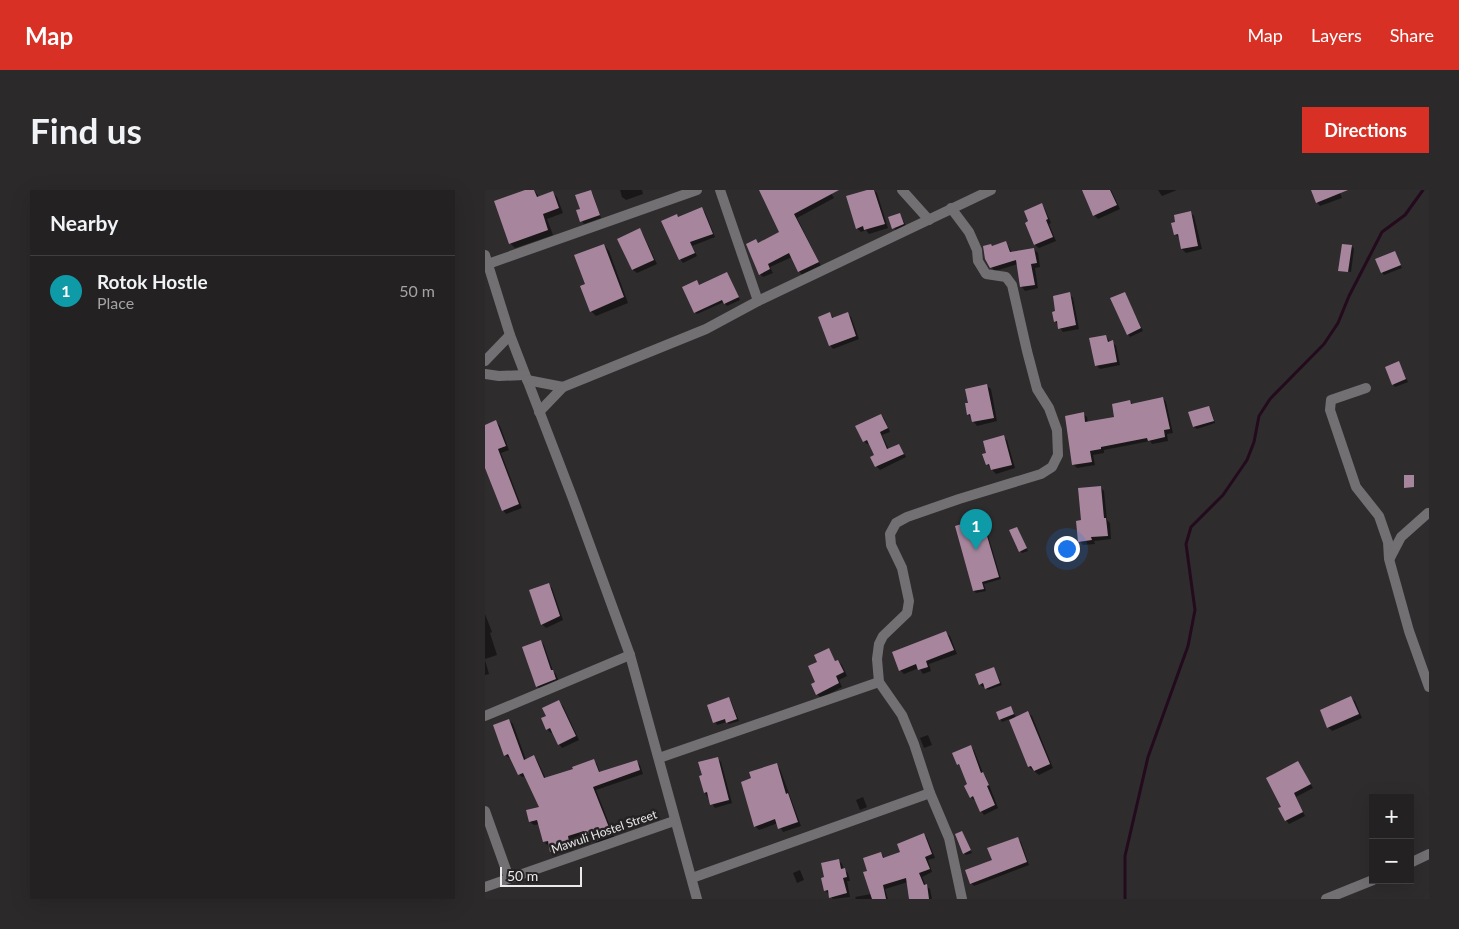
<!DOCTYPE html>
<meta charset="utf-8">
<style>
:root{--surface:#232122;--page:#2b292a;--text:#f1f3f6;--muted:#a3a3a5;--line:#403e40;--accent:#d93025}
body{margin:0;font-family:Lato,sans-serif;background:var(--page);color:var(--text)}
.controls{position:absolute;right:15px;bottom:15px;display:grid;overflow:hidden;border-radius:0px;box-shadow:0 5px 20px #0002}
.controls button{width:45px;height:45px;display:grid;place-items:center;padding:0;border:0;border-bottom:1px solid var(--line);background:var(--surface);color:var(--text);font:25px sans-serif}
.scale{position:absolute;left:15px;bottom:12px;width:82px;box-sizing:border-box;padding-left:5px;border:2px solid #edeaec;border-top:0;font-size:14px;line-height:18px;white-space:nowrap;color:#edeaec;-webkit-text-stroke:4px #252224;paint-order:stroke}
.you{position:absolute;left:581px;top:358px;width:18px;height:18px;margin:-12px;border:4px solid #fff;border-radius:50%;background:#1a73e8;box-shadow:0 0 0 8px #1a73e833}
.badge{display:grid;place-items:center;width:32px;height:32px;border-radius:50%;background:var(--accent);color:#fff;font-size:16px;font-weight:700}
.pin{position:absolute;translate:-50% -41px;filter:drop-shadow(0 1px 2px #0008)}
.pin::after{content:'';position:absolute;top:26px;width:18px;height:15px;background:inherit;clip-path:polygon(0 0,100% 0,50% 100%)}
.list{margin:0;padding:0;list-style:none}
h2{display:flex;justify-content:space-between;align-items:center;height:65px;margin:0;padding:0 20px;font-size:21px}
h2 small{font-size:16px;font-weight:400;color:var(--muted)}
.list li{display:grid;grid-template-columns:32px 1fr auto;gap:15px;align-items:center;box-sizing:border-box;height:70px;padding:0 20px;border-top:1px solid var(--line)}
.list b{display:block;font-size:19px;white-space:nowrap}
.list p{margin:0;font-size:16px;white-space:nowrap;color:var(--muted)}
.list em{font-size:16px;font-style:normal;color:var(--muted)}
.map{position:relative;flex:none;width:944px;height:709px;overflow:hidden;border-radius:0px}
header{display:flex;align-items:center;gap:30px;box-sizing:border-box;height:70px;padding:0 25px;background:var(--accent);color:#fff}
header strong{font-size:24px}
nav{display:flex;gap:28px;margin-inline-start:auto;font-size:18px}
.intro{display:flex;align-items:center;justify-content:space-between;box-sizing:border-box;height:120px;padding:0 30px}
h1{margin:0;font-size:35px}
.button{padding:12px 22px;border-radius:0px;background:var(--accent);color:#fff;font-size:18px;font-weight:700}
main{display:flex;gap:30px;padding:0 30px}
aside{flex:1;background:var(--surface);border-radius:0px;box-shadow:0 5px 20px #0002}
.map>svg:first-child{display:block}
.shadow{fill:#0007}
.lines{fill:none;stroke-linecap:round;stroke-linejoin:round}
.stream{stroke:#230b1d;stroke-width:3}
.building{fill:#a7869d}
.minor{stroke:#727072;stroke-width:10}
.labels{text-anchor:middle;stroke-width:5;stroke-linejoin:round;paint-order:stroke}
.street-label{font-size:12px;fill:#edeaec;stroke:#252224}
</style>
<header>
<strong>Map</strong>
<nav><a>Map</a><a>Layers</a><a>Share</a></nav>
</header>
<div class="intro"><h1>Find us</h1><a class="button">Directions</a></div>
<main>
<aside>
<h2>Nearby<small></small></h2>
<ul class="list">
<li><span class="badge" style="background:#0f9aa8">1</span><div><b>Rotok Hostle</b><p>Place</p></div><em>50 m</em></li>
</ul>
</aside>
<div class="map">
<svg width="944" height="709" viewBox="0 0 944 709">
<rect width="100%" height="100%" fill="#2f2c2e"/>
<!-- shadow -->
<g class="shadow">
<polygon points="43,0 49,0 54,7 67,2 72,7 78,23 62,29 68,45 30,58 25,53"/>
<polygon points="135,0 157,0 158,4 141,10 137,7"/>
<polygon points="275,0 344,0 349,8 312,28 336,76 317,85 314,81 307,67 285,77 288,83 278,87 275,84 271,50 274,54 295,43"/>
<polygon points="386,0 389,0 392,3 403,38 384,44 381,40 376,42 372,38"/>
<polygon points="598,0 626,0 635,19 613,29 609,25"/>
<polygon points="673,0 692,0 677,6"/>
<polygon points="827,0 854,0 857,8 835,16 832,12"/>
<polygon points="105,1 108,4 116,28 99,34 97,31 96,20"/>
<polygon points="557,15 560,19 566,33 564,34 571,51 554,58 550,55 541,34"/>
<polygon points="217,19 220,22 230,47 207,56 212,66 198,73 195,69 192,25 194,28"/>
<polygon points="706,23 709,26 717,59 701,63 697,59 694,48 690,44"/>
<polygon points="415,24 421,36 411,41 405,28"/>
<polygon points="154,40 158,44 172,74 152,83 148,80"/>
<polygon points="520,53 524,57 527,63 549,59 553,63 555,77 550,78 553,98 540,101 537,97 533,74 510,81 506,77 506,55 508,57"/>
<polygon points="119,55 124,61 143,113 111,126 106,121 102,94"/>
<polygon points="867,56 869,59 866,82 856,80 856,81 855,81"/>
<polygon points="910,63 917,78 899,85 897,82"/>
<polygon points="242,83 255,110 242,116 239,112 212,124 210,122 211,91 215,96"/>
<polygon points="584,104 588,108 594,139 578,142 570,131 572,122"/>
<polygon points="640,104 658,141 645,147 643,144"/>
<polygon points="362,123 366,127 374,149 348,159 345,155 345,124 349,128"/>
<polygon points="621,146 625,152 627,152 631,156 635,175 615,179 611,175"/>
<polygon points="914,173 923,192 910,197 908,194"/>
<polygon points="502,196 506,199 512,231 492,236 483,224 485,213"/>
<polygon points="678,208 681,212 688,243 682,244 683,251 667,254 665,251 619,260 619,263 608,265 610,275 592,278 588,274 598,224 602,227 603,233 631,228 645,212 648,214"/>
<polygon points="724,217 726,220 730,233 712,239 709,237 705,223"/>
<polygon points="396,225 399,228 405,242 397,245 404,260 414,255 421,267 395,280 391,276 391,266 385,253 382,254 379,251"/>
<polygon points="11,232 15,236 24,260 16,263 37,318 21,324 18,320 0,265 0,236"/>
<polygon points="518,247 522,250 530,278 511,284 502,274"/>
<polygon points="615,297 619,301 622,330 625,333 626,349 609,351 610,354 598,355 595,351 597,331"/>
<polygon points="486,332 490,343 500,340 502,342 516,389 499,394 501,401 491,403 489,401"/>
<polygon points="531,338 543,361 537,363 535,361"/>
<polygon points="63,394 67,398 78,430 61,438 57,434"/>
<polygon points="0,424 7,442 5,443 12,465 0,469"/>
<polygon points="461,443 465,446 472,464 444,474 446,481 438,484 434,478 419,484 415,480"/>
<polygon points="56,451 59,455 68,481 71,484 74,492 55,500 52,496"/>
<polygon points="343,460 351,472 353,471 357,475 362,486 354,490 357,497 336,508 332,504 333,472"/>
<polygon points="0,470 4,484 0,485"/>
<polygon points="509,478 517,495 503,500 500,496 498,497 495,494"/>
<polygon points="244,508 246,511 254,531 244,534 242,532 232,535 223,516"/>
<polygon points="866,508 870,511 877,528 847,541 843,537"/>
<polygon points="74,512 78,516 94,550 77,558 74,554 68,542 66,543 62,539 62,527"/>
<polygon points="526,517 531,528 543,523 547,526 568,578 554,585 544,577 525,529 517,532 515,529"/>
<polygon points="24,530 28,534 41,570 49,567 52,570 61,589 89,580 109,571 112,574 115,583 151,571 155,575 158,584 111,600 130,649 113,655 108,646 105,648 101,644 85,650 88,660 70,664 66,661 65,654 62,655 59,651 55,634 49,635 45,632 55,618 41,586 37,587 34,584 26,567 24,568 20,565"/>
<polygon points="443,545 447,555 439,558 435,548"/>
<polygon points="486,557 489,560 498,583 501,587 513,618 499,625 496,621 490,610 489,610 486,607 484,595 476,577 473,574"/>
<polygon points="232,568 236,572 247,613 230,618 220,603 218,586"/>
<polygon points="813,572 828,598 811,607 820,626 804,634 801,630 798,617"/>
<polygon points="291,575 295,579 316,636 298,642 293,633 274,640 270,636 268,589"/>
<polygon points="378,607 382,617 375,620 371,610"/>
<polygon points="477,642 487,663 481,665 479,663"/>
<polygon points="439,644 442,648 450,668 443,670 447,682 437,687 441,696 445,699 447,709 425,709 423,692 400,699 403,709 371,709 370,707 386,704 384,682 396,663 400,669 416,663"/>
<polygon points="533,649 536,652 544,675 489,696 486,693"/>
<polygon points="353,670 357,674 359,680 363,683 365,691 362,691 365,707 348,709 340,700 341,688"/>
<polygon points="315,680 319,690 312,693 308,683"/>
</g>
<g class="lines">
<!-- stream -->
<polyline class="stream" points="640,709 640,666 663,567 703,456 710,420 701,354 706,337 738,305 762,270 769,252 774,226 785,209 839,154 853,133 864,106 897,42 920,25 938,0"/>
</g>
<!-- building -->
<g class="building">
<polygon points="40,0 49,0 52,7 68,1 74,18 58,24 63,40 24,54 9,11"/>
<polygon points="106,0 115,25 95,32 91,20 95,19 90,5"/>
<polygon points="274,0 354,0 309,24 334,72 313,82 304,63 283,74 285,79 274,85 261,54 271,49 273,53 294,42"/>
<polygon points="382,0 389,0 400,34 379,40 378,36 371,39 361,6"/>
<polygon points="597,0 625,0 632,15 608,26"/>
<polygon points="826,0 863,0 831,13"/>
<polygon points="557,13 563,29 561,30 568,47 549,55 540,33 543,31 539,21"/>
<polygon points="217,17 228,44 205,52 210,63 194,70 176,31 192,24 193,27"/>
<polygon points="706,21 713,56 696,59 693,44 689,45 686,33 690,32 689,25"/>
<polygon points="415,23 419,34 407,39 403,27"/>
<polygon points="155,38 169,70 147,80 132,49"/>
<polygon points="521,51 525,62 549,58 552,73 546,74 550,95 535,97 531,70 505,78 500,69 498,56 506,54 507,56"/>
<polygon points="119,54 139,107 105,122 95,96 100,94 89,65"/>
<polygon points="857,54 867,55 863,82 853,81"/>
<polygon points="910,61 916,75 896,83 890,69"/>
<polygon points="242,82 254,107 239,114 237,110 209,123 197,97 212,90 214,95"/>
<polygon points="585,102 591,135 573,139 572,131 569,132 567,122 570,121 568,106"/>
<polygon points="640,102 656,138 642,145 625,108"/>
<polygon points="345,122 347,128 363,122 371,146 344,156 333,127"/>
<polygon points="621,145 623,152 628,150 632,172 610,176 604,148"/>
<polygon points="914,171 921,189 907,195 900,177"/>
<polygon points="502,194 509,228 487,232 485,224 482,225 480,213 483,213 480,199"/>
<polygon points="678,207 685,239 679,240 680,247 663,251 662,248 616,257 616,259 605,261 607,272 587,275 580,226 599,222 600,232 629,227 627,214 645,210 646,214"/>
<polygon points="724,216 729,231 708,237 703,222"/>
<polygon points="396,224 403,238 395,242 402,259 414,254 419,264 390,277 385,267 389,265 382,250 378,252 370,236"/>
<polygon points="11,230 21,256 13,259 34,314 17,321 0,278 0,235"/>
<polygon points="519,245 527,275 506,280 504,274 501,275 497,264 501,263 498,251"/>
<polygon points="919,285 929,285 929,297 919,298"/>
<polygon points="616,296 619,328 621,328 623,346 606,347 607,350 593,352 591,331 596,330 593,298"/>
<polygon points="486,331 489,342 500,339 514,387 497,392 499,399 488,401 470,336"/>
<polygon points="532,337 542,358 534,362 524,340"/>
<polygon points="64,393 75,426 56,435 44,400"/>
<polygon points="461,441 469,460 441,471 443,477 433,480 431,474 414,481 407,462"/>
<polygon points="56,450 66,480 68,480 71,489 51,497 37,457"/>
<polygon points="344,458 350,471 353,470 359,482 351,486 354,493 331,505 326,494 330,492 323,476 332,472 329,465"/>
<polygon points="509,477 515,493 500,499 498,493 494,495 490,484"/>
<polygon points="866,506 874,524 842,538 835,520"/>
<polygon points="244,507 252,529 241,533 240,529 228,533 222,515"/>
<polygon points="74,510 91,546 73,555 65,538 61,540 56,528 61,526 57,518"/>
<polygon points="526,516 529,524 514,530 511,522"/>
<polygon points="543,521 565,574 549,581 546,576 543,577 524,530"/>
<polygon points="24,529 39,570 49,565 59,588 88,579 87,577 109,569 114,582 152,570 155,580 108,597 127,645 108,652 106,643 100,645 99,641 83,646 85,657 65,662 63,651 58,652 52,630 44,632 41,620 54,617 38,583 33,585 23,564 19,566 8,535"/>
<polygon points="486,555 496,583 498,582 504,595 502,596 510,615 495,622 488,606 485,608 479,596 482,594 474,574 472,575 467,563"/>
<polygon points="233,567 244,610 225,615 222,602 219,603 214,586 217,585 213,572"/>
<polygon points="813,571 826,594 809,603 818,622 800,631 793,618 796,617 781,588"/>
<polygon points="292,573 301,604 303,603 313,632 293,639 290,629 269,637 256,592 266,588 264,582"/>
<polygon points="477,641 486,660 478,664 470,644"/>
<polygon points="439,643 447,664 440,667 445,679 434,683 439,695 442,694 444,709 424,709 421,688 398,695 401,709 387,709 378,682 382,681 378,668 396,662 398,668 415,662 412,654"/>
<polygon points="533,647 542,672 485,694 480,680 507,670 502,658"/>
<polygon points="354,669 356,679 360,678 362,687 358,688 362,703 344,708 343,700 339,701 336,688 339,687 336,673"/>
</g>
<g class="lines">
<!-- minor -->
<g class="minor">
<polyline points="235,0 273,111 506,0"/>
<polyline points="417,0 444,30"/>
<polyline points="466,18 484,42 492,60 493,71 501,84 521,87 527,95 542,161 552,199 564,218 572,240 573,265 567,277 556,284 474,309 422,327 411,333 405,344 406,355 417,378 424,411 422,423 398,446 394,454 392,469 394,492 417,525 429,554 445,603 464,648 477,709"/>
<polyline points="0,65 25,145 88,309 145,465 212,709"/>
<polyline points="3,74 212,0"/>
<polyline points="0,171 25,145"/>
<polyline points="0,184 14,186 40,185"/>
<polyline points="42,190 78,197"/>
<polyline points="881,198 846,210 845,220 871,297 894,326 903,352 904,369 924,441 944,497"/>
<polyline points="54,222 78,197 221,139 273,111"/>
<polyline points="905,368 916,347 943,323"/>
<polyline points="0,526 145,465"/>
<polyline points="174,568 394,492"/>
<polyline points="0,621 24,688"/>
<polyline points="925,673 944,664"/>
<polyline points="207,688 445,603"/>
<polyline points="0,697 189,631"/>
<polyline points="841,709 888,690"/>
</g>
</g>
<g class="labels">
<!-- street labels -->
<g class="street-label">
<text transform="translate(119 642) rotate(-19)" y="4">Mawuli Hostel Street</text>
</g>
</g>
</svg>
<div class="controls">
<button>+</button>
<button>−</button>
</div>
<div class="scale">50 m</div>
<div class="you"></div>
<div class="pin badge" style="left:491px;top:360px;background:#0f9aa8">1</div>
</div>
</main>
